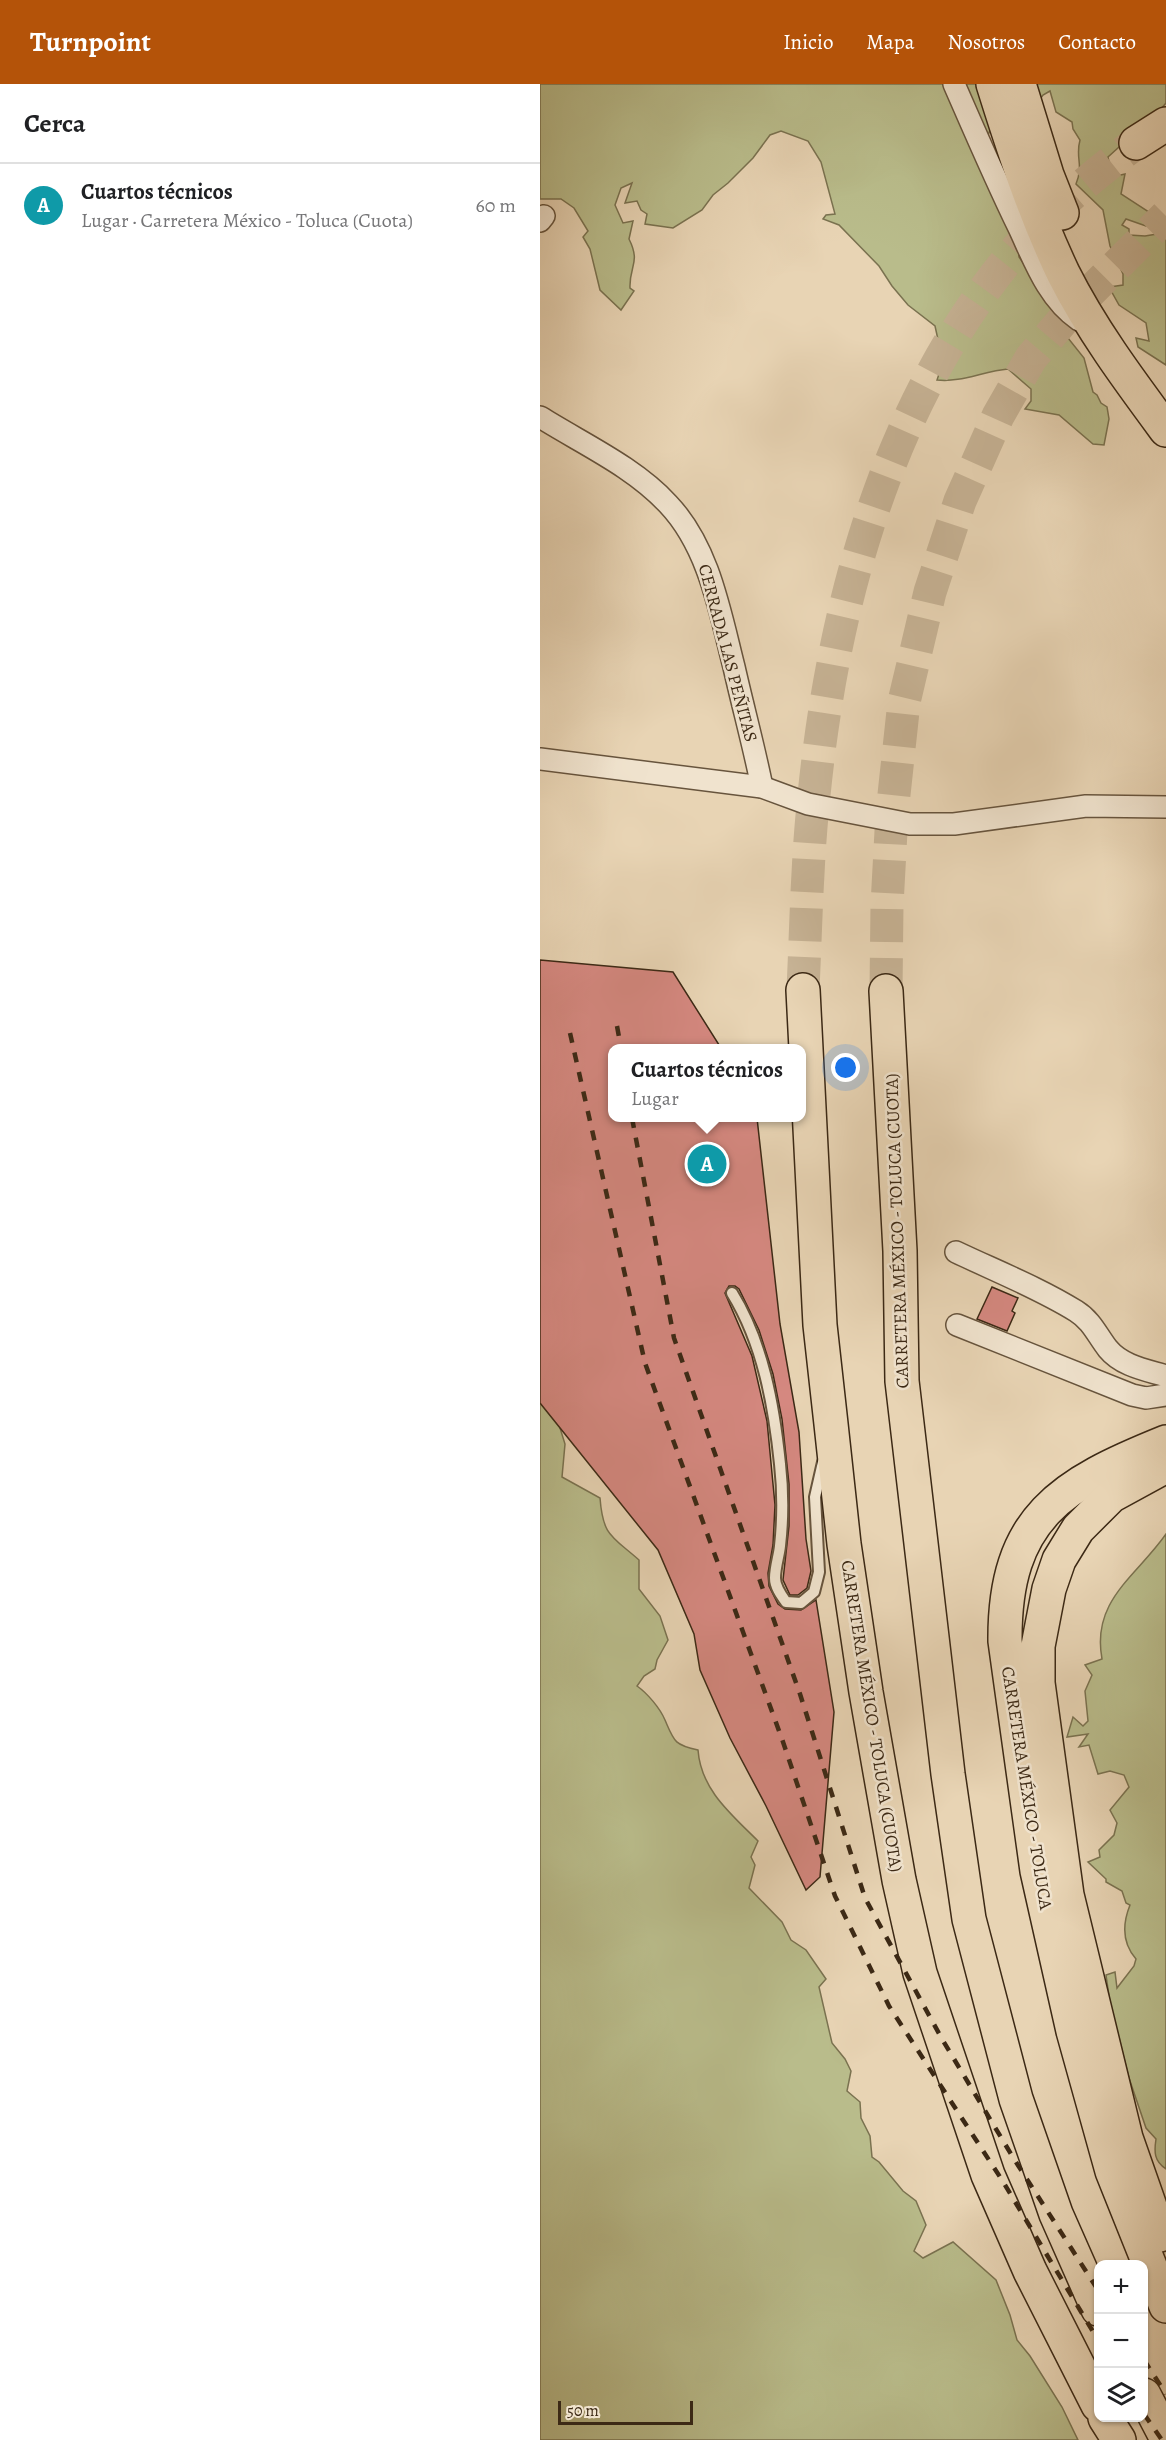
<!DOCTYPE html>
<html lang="es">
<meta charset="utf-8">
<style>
:root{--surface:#fff;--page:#f6f6f6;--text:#202124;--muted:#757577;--line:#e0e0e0;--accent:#b45309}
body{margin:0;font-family:Alegreya,serif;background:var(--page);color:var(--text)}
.controls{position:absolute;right:18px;bottom:18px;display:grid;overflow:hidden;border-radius:12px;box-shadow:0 2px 4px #0004}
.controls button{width:54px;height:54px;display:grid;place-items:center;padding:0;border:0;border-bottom:2px solid var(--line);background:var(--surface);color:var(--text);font:30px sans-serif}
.scale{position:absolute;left:18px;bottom:15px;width:135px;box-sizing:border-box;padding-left:6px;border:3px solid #3c2915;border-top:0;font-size:16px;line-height:21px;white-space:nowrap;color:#3c2915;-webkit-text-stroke:4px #f0e3ce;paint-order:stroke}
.you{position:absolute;left:306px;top:984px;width:21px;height:21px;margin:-15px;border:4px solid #fff;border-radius:50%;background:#1a73e8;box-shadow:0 0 0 9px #1a73e833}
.badge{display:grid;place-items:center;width:39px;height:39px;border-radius:50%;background:var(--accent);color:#fff;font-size:20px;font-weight:700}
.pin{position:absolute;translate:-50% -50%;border:3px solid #fff;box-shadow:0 2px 6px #0006}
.popup{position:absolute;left:68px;top:960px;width:198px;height:78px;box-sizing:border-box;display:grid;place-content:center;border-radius:12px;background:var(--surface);filter:drop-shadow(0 2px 4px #0005);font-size:20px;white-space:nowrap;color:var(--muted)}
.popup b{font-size:22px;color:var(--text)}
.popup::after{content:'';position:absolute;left:50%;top:100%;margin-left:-12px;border:12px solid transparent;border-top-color:var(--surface)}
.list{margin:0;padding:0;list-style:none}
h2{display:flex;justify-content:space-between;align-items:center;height:78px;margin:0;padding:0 24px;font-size:26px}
h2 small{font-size:20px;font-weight:400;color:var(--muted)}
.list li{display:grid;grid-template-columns:39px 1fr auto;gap:18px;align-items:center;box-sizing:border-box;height:84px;padding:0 24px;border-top:2px solid var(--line)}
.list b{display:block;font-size:22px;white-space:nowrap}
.list p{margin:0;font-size:20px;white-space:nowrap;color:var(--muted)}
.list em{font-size:20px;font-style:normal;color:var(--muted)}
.icon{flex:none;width:33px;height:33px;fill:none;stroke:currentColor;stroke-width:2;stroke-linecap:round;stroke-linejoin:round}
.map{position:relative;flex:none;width:626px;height:2356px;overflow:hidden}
header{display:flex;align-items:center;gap:36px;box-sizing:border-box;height:84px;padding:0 30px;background:var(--accent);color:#fff}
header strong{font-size:28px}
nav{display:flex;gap:33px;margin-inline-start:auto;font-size:21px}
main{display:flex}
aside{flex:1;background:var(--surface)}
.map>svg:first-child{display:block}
.green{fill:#b9bc8b;stroke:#7a7250;stroke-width:1.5}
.building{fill:#d58880;stroke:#3c2915;stroke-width:1.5}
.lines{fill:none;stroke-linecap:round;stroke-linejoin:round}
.highway-tunnel{stroke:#c6b294;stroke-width:33;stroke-dasharray:33 16;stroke-linecap:butt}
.lane-casing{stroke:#67543d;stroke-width:14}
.street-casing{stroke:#67543d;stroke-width:24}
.primary-casing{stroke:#3c2915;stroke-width:36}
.highway-casing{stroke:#3c2915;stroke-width:36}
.lane{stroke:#f0e3ce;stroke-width:10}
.street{stroke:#f0e3ce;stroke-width:21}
.primary{stroke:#e8d4b4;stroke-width:33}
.highway{stroke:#e8d4b4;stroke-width:33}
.rail{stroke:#3c2915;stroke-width:4.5;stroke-dasharray:10 10;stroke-linecap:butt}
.labels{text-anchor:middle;stroke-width:5;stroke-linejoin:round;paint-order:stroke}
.street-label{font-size:18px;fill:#3c2915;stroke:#f0e3ce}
</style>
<header>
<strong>Turnpoint</strong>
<nav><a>Inicio</a><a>Mapa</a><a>Nosotros</a><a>Contacto</a></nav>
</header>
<main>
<aside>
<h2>Cerca<small></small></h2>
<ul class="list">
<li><span class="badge" style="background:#0f9aa8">A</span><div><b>Cuartos técnicos</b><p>Lugar · Carretera México - Toluca (Cuota)</p></div><em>60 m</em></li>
</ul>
</aside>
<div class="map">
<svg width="626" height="2356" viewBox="0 0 626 2356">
<rect width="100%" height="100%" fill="#e8d4b4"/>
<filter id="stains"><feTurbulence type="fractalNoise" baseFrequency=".00333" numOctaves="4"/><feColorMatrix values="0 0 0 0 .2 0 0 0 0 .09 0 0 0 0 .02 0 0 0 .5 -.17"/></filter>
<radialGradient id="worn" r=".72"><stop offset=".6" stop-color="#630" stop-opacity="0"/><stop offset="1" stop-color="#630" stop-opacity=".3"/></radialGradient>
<!-- green -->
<g class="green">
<path d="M0,0H439L454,35L446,57L476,100L479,173L519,230L520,244L544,274L553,308L557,311L561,319L567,323L569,335L564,361L553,360L519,331L485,325L491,317V305L468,285C444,287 420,299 397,296L403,278L395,242L368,221L352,202L339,182L299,141L283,135L286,131L295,130L281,78L268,57L241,47L230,51L213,74L188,99L173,111L162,126L133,144L105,140L107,130L101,126L97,117L85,119L92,99L81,104L75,121L83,139L93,137L89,155C101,179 89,182 90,204L94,207L81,226L60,206L50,165L43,153L48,147L34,124L21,115H0Z"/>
<path d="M487,0H626V19L620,26L568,73L572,93L585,90L581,110L609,128L606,142L586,135L582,141L589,145V151L605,152L617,150L626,152V281L598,263L596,254L609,257L606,239L579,221L569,203L583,201V190L570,162L563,126L536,100C544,80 535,74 540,56L533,45L532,38L516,28L510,7L503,11L496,21Z"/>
<path d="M0,1305L11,1315L25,1360L22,1393L60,1414C63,1453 72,1452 99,1476V1505L120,1532L128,1556L117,1576L115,1585L104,1592L97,1602C107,1609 120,1624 125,1636C134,1657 134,1661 158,1666C161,1706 191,1730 218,1757L211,1773L215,1781L209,1804L242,1838L251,1856L266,1866L286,1895L279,1903L292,1959L305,1975L311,1987L307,2007L320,2018L321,2034L330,2052L332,2073L339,2078L363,2107L376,2117L386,2141L374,2167L383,2174L413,2158L456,2196L470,2231L477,2256L490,2272L522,2323L538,2356H0Z"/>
<path d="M626,1450V2085C614,2077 614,2068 616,2055L606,2044L589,1994L570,1919L566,1891L575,1888L577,1904L594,1882L596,1875C582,1859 582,1841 590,1821L586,1819L582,1807L566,1798V1795L548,1778L560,1773L559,1766L574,1751L577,1739L570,1726L589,1703L584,1691L570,1687L558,1690L549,1661L539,1663L548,1650L527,1653L533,1633L543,1642L548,1637L545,1607L552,1591L545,1581L562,1575C551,1516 597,1492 626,1450Z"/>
</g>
<!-- building -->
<g class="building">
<polygon points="0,876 133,888 181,964 72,964 72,1034 217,1034 240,1240 259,1348 266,1455 271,1487 267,1504 258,1511 250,1511 243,1496 249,1442 249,1400 242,1335 233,1290 219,1246 199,1205 195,1202 189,1202 185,1209 212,1272 227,1337 235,1421 233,1461 228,1489 229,1502 238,1520 245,1525 261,1526 276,1516 294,1628 280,1793 266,1806 226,1722 190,1654 160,1586 154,1550 118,1466 0,1319"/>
<polygon points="452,1203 478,1214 472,1227 475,1229 467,1247 437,1235"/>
</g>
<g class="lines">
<!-- highway-tunnel -->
<g class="highway-tunnel">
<path d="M263,906C266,841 267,776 274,711C293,522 346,324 469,174C506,130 551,93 596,59"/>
<polyline points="346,907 347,821 352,729 364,618 390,508 420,417 458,332 491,274 530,228 626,132"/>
</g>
<!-- lane casing -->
<g class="lane-casing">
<path id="lane" d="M192,1209C223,1259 234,1322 240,1380C243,1407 243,1435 240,1462C239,1472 235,1483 235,1494C235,1503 241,1511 246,1518L261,1519L274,1508L279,1488L275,1413L283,1378"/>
</g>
<!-- street casing -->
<g class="street-casing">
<g id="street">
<path d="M414,0C435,48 456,97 479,144C494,176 508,215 539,236"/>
<polyline points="0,137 4,132"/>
<path d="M0,333C43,360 94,383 128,420C169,463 180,528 194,583C203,623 214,663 222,703"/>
<polyline points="0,675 222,703 268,720 370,740 414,740 546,722 626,723"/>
<path d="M416,1168C456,1187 499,1204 536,1227C552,1237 557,1251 568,1265C582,1282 606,1286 626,1292"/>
<polyline points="417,1241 592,1311 606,1314 626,1311"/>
</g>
</g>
<!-- primary casing -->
<g class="primary-casing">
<g id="primary">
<path d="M453,0C473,64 494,128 523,189C551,245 589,296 626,346"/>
<polyline points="479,0 507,91 522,129"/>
<path d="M626,1358C522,1400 464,1433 465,1557L497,1787L533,1947L572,2087L626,2222"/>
<polyline points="620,2151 586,2054 527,1811 498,1599 498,1562 509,1505 519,1476 538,1445 571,1412 626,1382"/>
</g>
</g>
<!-- highway casing -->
<g class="highway-casing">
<g id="highway">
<polyline points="596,59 626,40"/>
<polyline points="263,906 280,1241 291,1340 304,1460 326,1608 359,1796 380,1889 448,2091 490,2187 558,2321"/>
<polyline points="346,907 360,1167 362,1297 408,1690 429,1835 476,2015 516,2130 558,2225"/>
<polyline points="604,2311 626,2353"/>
<polyline points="565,2334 579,2356"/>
</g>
</g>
<!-- lane -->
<use href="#lane" class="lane"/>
<!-- street -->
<use href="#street" class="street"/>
<!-- primary -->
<use href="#primary" class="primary"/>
<!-- highway -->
<use href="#highway" class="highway"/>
<!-- rail -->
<g class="rail">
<polyline points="77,942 81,964"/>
<polyline points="30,949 105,1279 242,1655 295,1812 349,1922 462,2096 558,2256"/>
<polyline points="92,1034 134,1254 260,1610 325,1814 402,1955 474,2075 558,2206"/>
<polyline points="604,2276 626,2310"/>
<polyline points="604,2330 622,2356"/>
</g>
</g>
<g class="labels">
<!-- street labels -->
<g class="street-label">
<text transform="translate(188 569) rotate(75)" y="6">CERRADA LAS PEÑITAS</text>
<text transform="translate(357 1147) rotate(-92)" y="6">CARRETERA MÉXICO - TOLUCA (CUOTA)</text>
<text transform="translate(332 1632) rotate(81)" y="6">CARRETERA MÉXICO - TOLUCA (CUOTA)</text>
<text transform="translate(487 1704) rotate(81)" y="6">CARRETERA MÉXICO - TOLUCA</text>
</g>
</g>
<rect width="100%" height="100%" filter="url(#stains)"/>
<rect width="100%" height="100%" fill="url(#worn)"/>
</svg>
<div class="controls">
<button>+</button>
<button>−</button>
<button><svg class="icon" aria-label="layers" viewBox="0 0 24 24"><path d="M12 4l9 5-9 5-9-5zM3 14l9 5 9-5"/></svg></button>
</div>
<div class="scale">50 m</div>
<div class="you"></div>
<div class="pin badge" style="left:167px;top:1080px;background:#0f9aa8">A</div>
<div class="popup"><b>Cuartos técnicos</b>Lugar</div>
</div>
</main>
